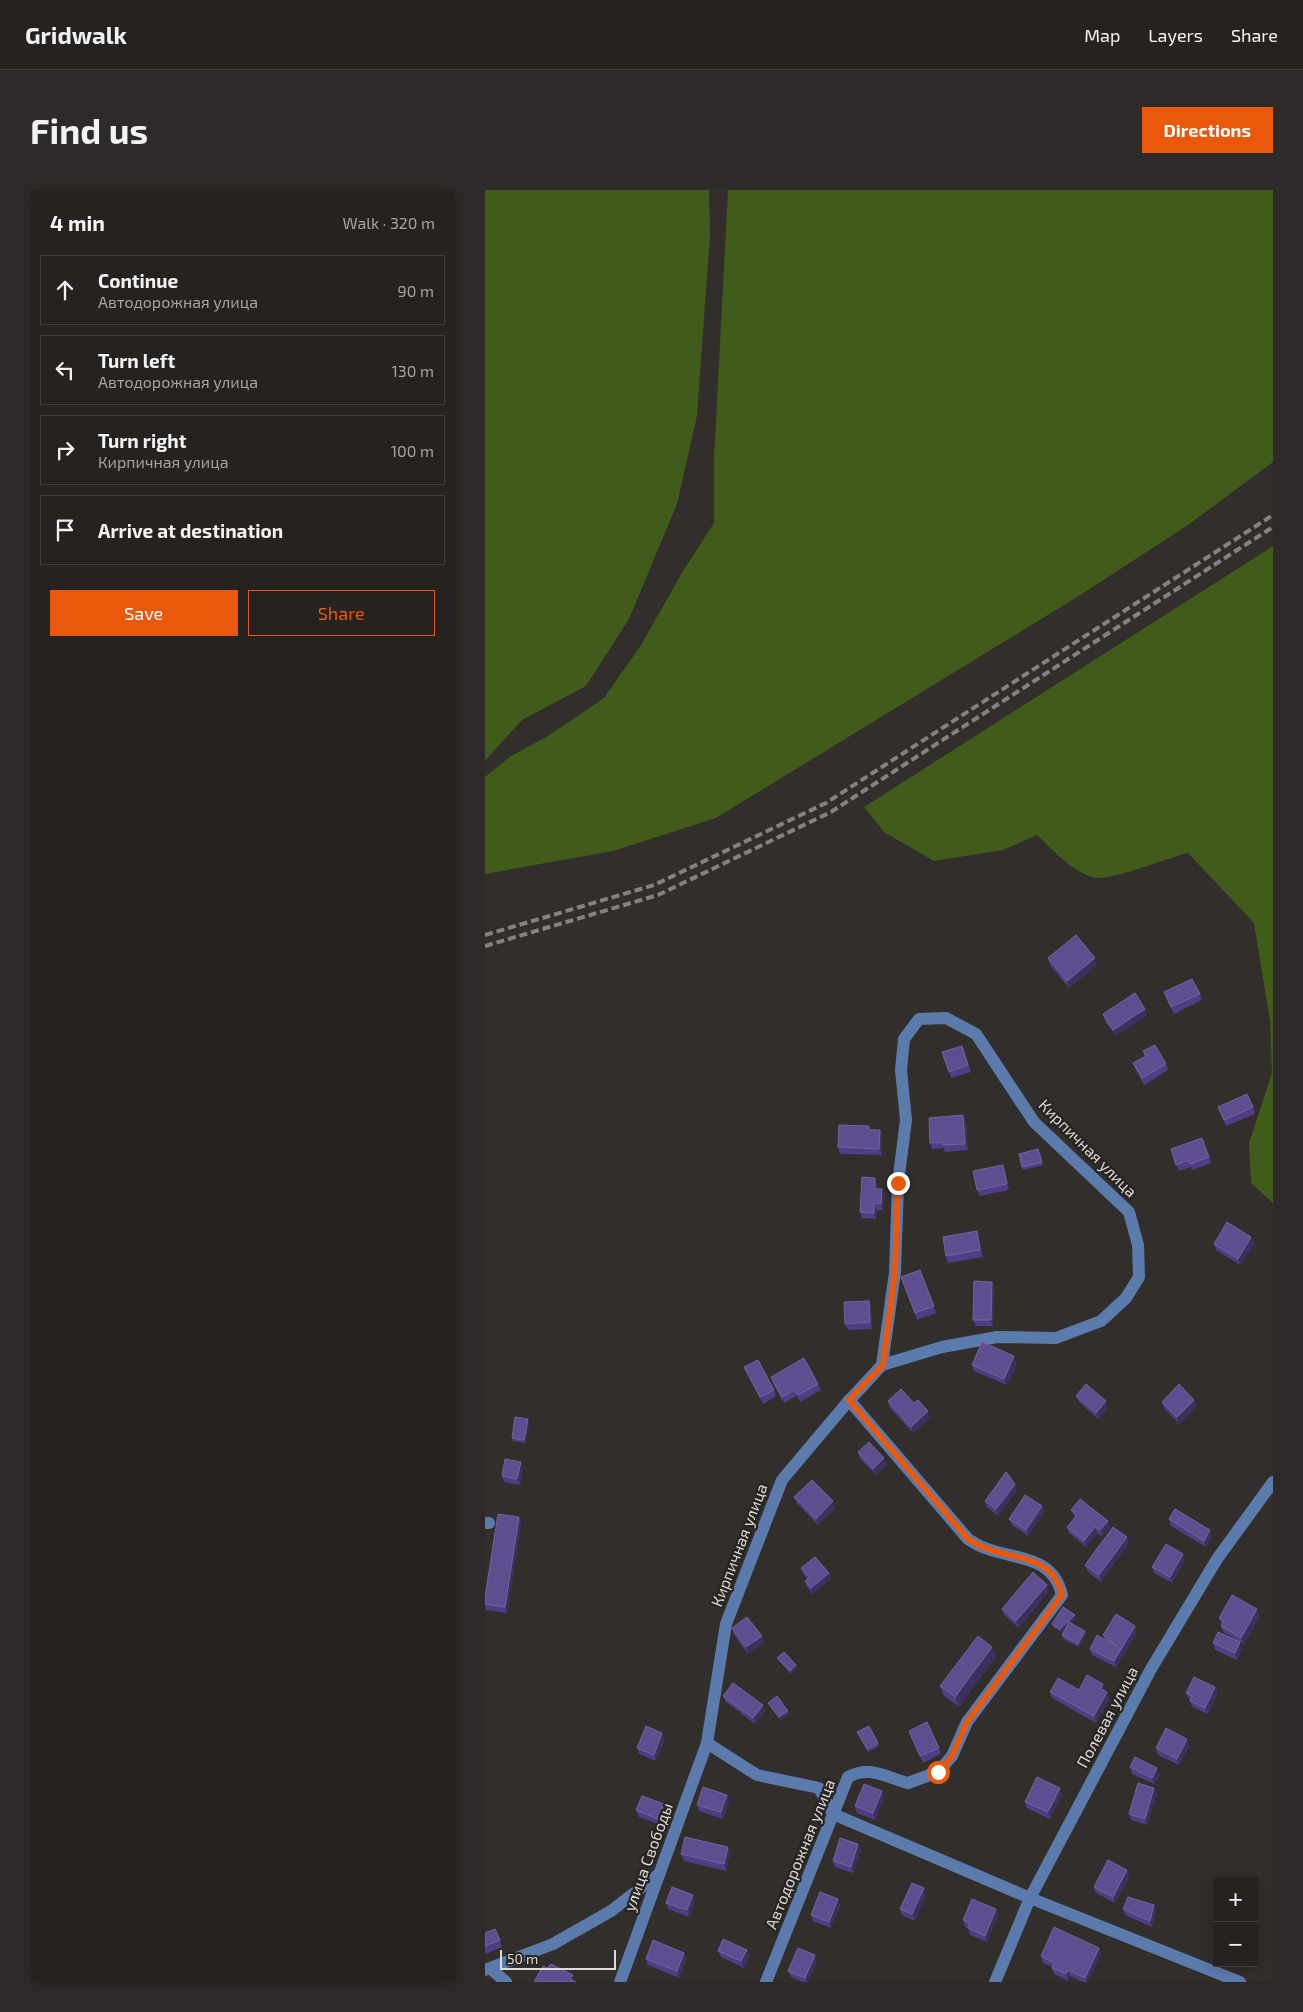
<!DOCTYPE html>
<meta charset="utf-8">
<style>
:root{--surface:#252220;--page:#2d2a29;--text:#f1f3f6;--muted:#a3a4a5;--line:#423f3e;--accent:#ea580c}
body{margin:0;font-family:"Exo 2",sans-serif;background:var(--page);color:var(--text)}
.controls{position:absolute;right:15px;bottom:15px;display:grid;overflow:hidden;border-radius:0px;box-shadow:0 2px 12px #0003}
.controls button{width:45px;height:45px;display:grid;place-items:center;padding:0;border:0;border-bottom:1px solid var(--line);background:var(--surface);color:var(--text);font:25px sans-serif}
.scale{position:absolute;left:15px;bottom:12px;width:116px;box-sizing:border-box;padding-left:5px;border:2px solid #dddcd9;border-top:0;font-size:14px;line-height:18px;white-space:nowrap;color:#dddcd9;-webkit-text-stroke:4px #272421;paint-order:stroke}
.stop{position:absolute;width:15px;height:15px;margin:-11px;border:4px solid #ea580c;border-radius:50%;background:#fff}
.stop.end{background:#ea580c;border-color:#fff;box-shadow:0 1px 5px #0008}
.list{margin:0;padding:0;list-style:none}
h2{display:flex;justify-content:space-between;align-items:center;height:65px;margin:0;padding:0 20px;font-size:21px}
h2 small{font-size:16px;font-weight:400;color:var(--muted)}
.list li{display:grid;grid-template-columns:32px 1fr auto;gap:15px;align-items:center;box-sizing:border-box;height:70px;margin:0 10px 10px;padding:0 10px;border:1px solid var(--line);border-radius:0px}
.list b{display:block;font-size:19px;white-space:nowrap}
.list p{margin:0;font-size:16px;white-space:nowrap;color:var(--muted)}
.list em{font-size:16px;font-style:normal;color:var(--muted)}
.actions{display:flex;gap:10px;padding:15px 20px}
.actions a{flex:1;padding:11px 0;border:1px solid var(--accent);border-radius:0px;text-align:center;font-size:18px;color:var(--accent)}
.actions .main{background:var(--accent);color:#fff}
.icon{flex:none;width:28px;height:28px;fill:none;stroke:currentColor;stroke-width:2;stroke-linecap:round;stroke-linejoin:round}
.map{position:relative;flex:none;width:788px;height:1792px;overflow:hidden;border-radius:0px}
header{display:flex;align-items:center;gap:30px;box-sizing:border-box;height:70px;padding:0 25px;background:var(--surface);border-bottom:1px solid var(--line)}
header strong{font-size:24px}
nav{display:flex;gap:28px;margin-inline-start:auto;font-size:18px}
.intro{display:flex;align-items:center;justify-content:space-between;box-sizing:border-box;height:120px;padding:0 30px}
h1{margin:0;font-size:35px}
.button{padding:12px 22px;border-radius:0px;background:var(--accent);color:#fff;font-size:18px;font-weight:700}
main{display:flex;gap:30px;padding:0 30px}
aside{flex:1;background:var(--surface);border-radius:0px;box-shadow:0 2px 12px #0003}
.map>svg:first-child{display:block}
.green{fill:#415b1b}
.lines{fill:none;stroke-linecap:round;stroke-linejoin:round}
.minor{stroke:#5c7bad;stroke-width:12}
.rail{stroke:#858380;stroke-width:4;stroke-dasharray:8 4;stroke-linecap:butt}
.wall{fill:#503d86}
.shaded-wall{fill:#3d305e}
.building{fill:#5f4e8f;stroke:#73649b}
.route{stroke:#ea580c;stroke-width:6}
.labels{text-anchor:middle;stroke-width:4.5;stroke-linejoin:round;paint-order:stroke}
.street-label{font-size:16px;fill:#dddcd9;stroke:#272421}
</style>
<header>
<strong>Gridwalk</strong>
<nav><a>Map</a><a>Layers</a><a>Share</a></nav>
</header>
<div class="intro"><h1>Find us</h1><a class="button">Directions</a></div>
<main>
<aside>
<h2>4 min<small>Walk · 320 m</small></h2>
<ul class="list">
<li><svg class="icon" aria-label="ahead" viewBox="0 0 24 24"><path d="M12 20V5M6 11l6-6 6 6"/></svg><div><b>Continue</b><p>Автодорожная улица</p></div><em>90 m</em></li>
<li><svg class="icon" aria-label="left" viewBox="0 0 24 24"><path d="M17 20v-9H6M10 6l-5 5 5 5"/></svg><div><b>Turn left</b><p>Автодорожная улица</p></div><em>130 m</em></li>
<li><svg class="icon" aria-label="right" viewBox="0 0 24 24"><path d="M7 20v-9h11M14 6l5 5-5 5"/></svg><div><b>Turn right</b><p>Кирпичная улица</p></div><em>100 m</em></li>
<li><svg class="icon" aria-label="arrive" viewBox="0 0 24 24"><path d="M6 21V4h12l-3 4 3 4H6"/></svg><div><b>Arrive at destination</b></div></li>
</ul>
<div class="actions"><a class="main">Save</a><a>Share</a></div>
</aside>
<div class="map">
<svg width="788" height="1792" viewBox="0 0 788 1792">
<rect width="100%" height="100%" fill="#312e2b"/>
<!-- green -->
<g class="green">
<polygon points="0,0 224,0 225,45 212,226 192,314 144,429 101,496 37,530 0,571"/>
<polygon points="243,0 788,0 788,272 703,335 597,404 231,628 128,661 0,684 0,587 26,566 63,546 119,508 156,455 198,381 229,333 229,268"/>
<path d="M788,356V1013L766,993L764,953L787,883L785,831L769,733L703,663C685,667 622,693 607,687C584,679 569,661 552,645L518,660L449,671L399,642L379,617Z"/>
</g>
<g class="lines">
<!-- minor -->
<g class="minor">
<polyline points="0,1333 4,1333"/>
<polyline points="222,1553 272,1585 334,1598 348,1624 545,1708 755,1792"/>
<polyline points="6,1779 21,1792"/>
<polyline points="0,1780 68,1754 126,1721 174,1684"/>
<polyline points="135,1792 222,1553 241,1434 297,1290 361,1214 397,1175 457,1157 512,1147 571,1148 616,1131 641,1108 654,1087 653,1055 644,1022 549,932 491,844 461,828 434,829 419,849 416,880 421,930 413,993 410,1082 397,1175"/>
<path d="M281,1792L363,1587C385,1575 400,1587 423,1593L453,1582L467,1566L482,1532L577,1405C568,1365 531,1370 500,1358C494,1356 488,1352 483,1349L364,1210"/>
<polyline points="510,1792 545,1708 666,1479 732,1369 788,1292"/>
</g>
<!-- rail -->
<g class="rail">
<polyline points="0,745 169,695 341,613 788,325"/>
<polyline points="0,756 173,705 346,622 788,337"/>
</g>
</g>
<!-- wall -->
<g class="wall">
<polygon points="563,768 612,775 584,798 565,775"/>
<polygon points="679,802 715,804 717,810 689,824"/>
<polygon points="660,819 662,825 631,846 620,831 618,824"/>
<polygon points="477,856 486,882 466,888 457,862"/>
<polygon points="658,861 681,874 683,880 659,895 651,880 648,873 660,866"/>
<polygon points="733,917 768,917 770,924 741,936"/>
<polygon points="478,925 481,932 483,960 460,962 459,958 447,959 445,953"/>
<polygon points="386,940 395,940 397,947 397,965 355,964 353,957"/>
<polygon points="717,948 726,973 707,980 706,977 694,981 686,959"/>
<polygon points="555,962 558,975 538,980 537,977"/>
<polygon points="518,975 520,981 524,1000 495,1006 492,1000"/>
<polygon points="393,995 392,999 399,1006 398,1020 392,1020 391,1029 377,1028 375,1022"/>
<polygon points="492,1041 494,1048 498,1067 463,1073 461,1066"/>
<polygon points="729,1054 769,1054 755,1075 731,1060"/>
<polygon points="435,1080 451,1123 432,1130 416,1087"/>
<polygon points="507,1092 509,1098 508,1136 491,1136 488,1130"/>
<polygon points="384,1111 386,1117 387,1139 363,1140 360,1134"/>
<polygon points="532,1173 522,1195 489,1181 487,1175"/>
<polygon points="259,1177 289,1200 291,1206 278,1214 262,1183"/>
<polygon points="286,1187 333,1194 336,1200 315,1212 312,1206 299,1213 288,1194"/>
<polygon points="591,1206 623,1218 613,1229 594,1212"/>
<polygon points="403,1211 429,1213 445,1228 428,1243 405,1218"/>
<polygon points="677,1212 712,1216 694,1234 679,1218"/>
<polygon points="44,1232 41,1253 28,1251 27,1248"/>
<polygon points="373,1262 402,1275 391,1285 375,1269"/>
<polygon points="36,1272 38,1278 35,1295 19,1292 17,1286"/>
<polygon points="532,1300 513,1326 502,1317 500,1311"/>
<polygon points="309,1307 350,1318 333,1335 312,1313"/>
<polygon points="557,1316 559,1322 543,1346 527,1335 524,1329"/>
<polygon points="586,1320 623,1331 625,1337 617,1347 613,1343 601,1357 584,1343 582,1337 590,1327 589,1326"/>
<polygon points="34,1327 36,1333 22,1423 1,1420 0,1417 0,1407"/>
<polygon points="684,1329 727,1347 721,1357 686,1336"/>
<polygon points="644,1353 616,1392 603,1382 600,1375"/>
<polygon points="698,1364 700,1371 687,1393 669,1383 667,1377"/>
<polygon points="316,1378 344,1383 346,1389 328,1404 322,1397 320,1391 322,1389 319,1385"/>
<polygon points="562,1395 564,1401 534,1438 519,1425 517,1419"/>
<polygon points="772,1419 775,1426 759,1454 738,1442 736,1436 737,1435 734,1428"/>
<polygon points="591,1429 586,1433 601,1444 594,1457 578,1449 577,1445 581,1438 576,1442 568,1437 567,1434"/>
<polygon points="650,1436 652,1443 631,1477 607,1465 605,1459 620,1450 618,1445"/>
<polygon points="247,1438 277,1446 279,1452 263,1464 249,1445"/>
<polygon points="728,1453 757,1459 752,1470 730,1460"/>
<polygon points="507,1457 511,1466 474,1517 459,1506 455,1496"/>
<polygon points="292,1468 311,1475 313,1478 306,1484 294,1471"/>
<polygon points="730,1497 733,1503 723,1524 707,1517 705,1510 704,1509 701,1503"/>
<polygon points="594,1500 620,1500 620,1501 622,1502 624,1509 611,1533 567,1508 565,1502"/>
<polygon points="238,1506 278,1515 280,1521 270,1534 241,1512"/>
<polygon points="283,1513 303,1521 304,1524 295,1530 285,1516"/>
<polygon points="424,1541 454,1558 456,1564 438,1573"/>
<polygon points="372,1542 393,1553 394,1556 383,1562"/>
<polygon points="702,1549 704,1556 694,1575 673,1565 671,1558"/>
<polygon points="180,1550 171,1571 154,1564 152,1558"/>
<polygon points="645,1577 675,1584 669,1594 647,1584"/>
<polygon points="577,1604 565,1629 542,1618 540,1612"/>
<polygon points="672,1604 662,1635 646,1630 644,1624"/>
<polygon points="242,1605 244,1611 238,1629 214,1621 212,1615"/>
<polygon points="399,1608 390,1630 372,1623 370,1616"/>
<polygon points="179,1614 181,1621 176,1635 154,1627 151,1620"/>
<polygon points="373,1654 376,1660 368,1683 350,1677 348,1671"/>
<polygon points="196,1664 245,1664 241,1681 199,1671"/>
<polygon points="642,1680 644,1687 630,1713 611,1703 609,1697"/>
<polygon points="441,1705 430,1731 417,1725 415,1719"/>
<polygon points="353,1709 355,1716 346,1738 328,1731 326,1725"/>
<polygon points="210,1711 204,1727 183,1719 181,1713"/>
<polygon points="669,1715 671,1721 667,1737 640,1725 638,1719"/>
<polygon points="513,1725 502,1752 485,1745 483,1738 480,1737 478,1730"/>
<polygon points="10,1739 17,1757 0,1764 0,1743"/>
<polygon points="614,1758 616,1764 603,1792 598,1792 585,1786 583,1791 569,1784 567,1777 558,1773 556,1766"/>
<polygon points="262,1760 264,1766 259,1778 236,1767 233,1761"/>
<polygon points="199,1763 201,1769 194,1788 163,1775 161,1769"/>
<polygon points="330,1765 332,1771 323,1792 318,1792 306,1787 303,1781"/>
</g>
<!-- shaded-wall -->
<g class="shaded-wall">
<polygon points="610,768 612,775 584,798 582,791"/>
<polygon points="660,819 662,825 631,846 628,840"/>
<polygon points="478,925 481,932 483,960 480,954"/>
<polygon points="395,940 397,947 397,965 394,959"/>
<polygon points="518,975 520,981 524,1000 522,994"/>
<polygon points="390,988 393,995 392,1005 390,999"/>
<polygon points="397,999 399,1006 398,1020 396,1014"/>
<polygon points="389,1013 392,1020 391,1029 389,1023"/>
<polygon points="492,1041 494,1048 498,1067 495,1060"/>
<polygon points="766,1047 769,1054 755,1075 753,1069"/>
<polygon points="507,1092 509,1098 508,1136 506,1130"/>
<polygon points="384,1111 386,1117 387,1139 385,1132"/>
<polygon points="529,1166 532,1173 522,1195 519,1189"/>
<polygon points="709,1210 712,1216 694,1234 692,1227"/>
<polygon points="621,1211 623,1218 613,1229 611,1223"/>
<polygon points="443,1221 445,1228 428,1243 426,1237"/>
<polygon points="43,1229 44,1232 41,1253 39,1250"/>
<polygon points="399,1268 402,1275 391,1285 388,1279"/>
<polygon points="36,1272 38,1278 35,1295 32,1289"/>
<polygon points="530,1294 532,1300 513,1326 511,1319"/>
<polygon points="348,1311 350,1318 333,1335 331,1329"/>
<polygon points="557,1316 559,1322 543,1346 541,1340"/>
<polygon points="34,1327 36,1333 22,1423 20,1417"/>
<polygon points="623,1331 625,1337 617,1347 615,1340"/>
<polygon points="610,1337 613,1343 601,1357 599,1351"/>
<polygon points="725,1340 727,1347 721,1357 719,1351"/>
<polygon points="642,1347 644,1353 616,1392 614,1385"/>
<polygon points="698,1364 700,1371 687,1393 685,1387"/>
<polygon points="344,1383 346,1389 328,1404 326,1398"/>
<polygon points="562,1395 564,1401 534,1438 531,1431"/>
<polygon points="772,1419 775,1426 759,1454 756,1448"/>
<polygon points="590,1425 591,1429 576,1442 575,1439"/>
<polygon points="650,1436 652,1443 631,1477 629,1471"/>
<polygon points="600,1441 601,1444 594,1457 593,1454"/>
<polygon points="277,1446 279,1452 263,1464 261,1457"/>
<polygon points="755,1452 757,1459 752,1470 750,1463"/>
<polygon points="507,1457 511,1466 474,1517 470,1507"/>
<polygon points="311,1475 313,1478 306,1484 305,1481"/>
<polygon points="618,1494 620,1500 618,1505 615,1499"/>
<polygon points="730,1497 733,1503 723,1524 720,1518"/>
<polygon points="622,1502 624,1509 611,1533 609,1526"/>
<polygon points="278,1515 280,1521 270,1534 268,1528"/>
<polygon points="303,1521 304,1524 295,1530 294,1527"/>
<polygon points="177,1543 180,1550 171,1571 169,1565"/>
<polygon points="702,1549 704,1556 694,1575 692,1569"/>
<polygon points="672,1578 675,1584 669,1594 667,1588"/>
<polygon points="575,1598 577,1604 565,1629 563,1622"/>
<polygon points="669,1598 672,1604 662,1635 660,1629"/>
<polygon points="397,1601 399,1608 390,1630 388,1623"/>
<polygon points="242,1605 244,1611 238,1629 236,1622"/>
<polygon points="179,1614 181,1621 176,1635 173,1629"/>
<polygon points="373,1654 376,1660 368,1683 366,1677"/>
<polygon points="243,1657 245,1664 241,1681 239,1674"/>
<polygon points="642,1680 644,1687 630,1713 628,1707"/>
<polygon points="439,1698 441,1705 430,1731 427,1724"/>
<polygon points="208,1705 210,1711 204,1727 202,1720"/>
<polygon points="353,1709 355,1716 346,1738 344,1732"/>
<polygon points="669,1715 671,1721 667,1737 665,1731"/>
<polygon points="511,1719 513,1725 502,1752 500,1746"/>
<polygon points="614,1758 616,1764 603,1792 602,1792 600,1788"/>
<polygon points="262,1760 264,1766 259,1778 256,1771"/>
<polygon points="199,1763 201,1769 194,1788 192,1781"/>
<polygon points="330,1765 332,1771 323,1792 322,1792 320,1788"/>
<polygon points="583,1780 585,1786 583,1791 581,1784"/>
<polygon points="88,1785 90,1791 85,1789"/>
</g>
<!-- building -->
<g class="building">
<polygon points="591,745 610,768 582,791 563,768"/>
<polygon points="707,789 715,804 686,817 679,802"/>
<polygon points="650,803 660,819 628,840 618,824"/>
<polygon points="670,855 681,874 657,888 648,873 661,866 658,861"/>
<polygon points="477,856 483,875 464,882 457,862"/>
<polygon points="762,904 768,917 739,930 733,917"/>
<polygon points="478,925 480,954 458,955 458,952 445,953 444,928"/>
<polygon points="354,935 384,936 384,940 395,940 394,959 353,957"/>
<polygon points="717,948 724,967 705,974 703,970 691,975 686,959"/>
<polygon points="553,959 557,972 537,977 534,964"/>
<polygon points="518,975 522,994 492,1000 488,981"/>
<polygon points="377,987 390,988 390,999 397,999 396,1014 389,1013 389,1023 375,1022"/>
<polygon points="742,1032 766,1047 753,1069 729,1054"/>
<polygon points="492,1041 495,1060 461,1066 458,1047"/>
<polygon points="435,1080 449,1116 430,1123 416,1087"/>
<polygon points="489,1091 507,1092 506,1130 488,1130"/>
<polygon points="384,1111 385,1132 360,1134 359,1112"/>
<polygon points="497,1152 529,1166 519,1189 487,1175"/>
<polygon points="319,1168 333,1194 313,1205 309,1200 297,1207 286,1187"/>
<polygon points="273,1170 289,1200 275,1207 259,1177"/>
<polygon points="601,1194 621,1211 611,1223 591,1206"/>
<polygon points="694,1194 709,1210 692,1227 677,1212"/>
<polygon points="416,1199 429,1213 433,1210 443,1221 426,1237 403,1211"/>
<polygon points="30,1227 43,1229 39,1250 27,1248"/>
<polygon points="384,1252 399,1268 388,1279 373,1262"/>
<polygon points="20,1269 36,1272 32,1289 17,1286"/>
<polygon points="521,1282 530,1294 511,1319 500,1311"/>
<polygon points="327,1290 348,1311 331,1329 309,1307"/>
<polygon points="540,1305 557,1316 541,1340 524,1329"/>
<polygon points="595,1309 623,1331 615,1340 610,1337 599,1351 582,1337 592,1325 586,1320"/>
<polygon points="690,1319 725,1340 719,1351 684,1329"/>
<polygon points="13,1324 34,1327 20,1417 0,1414 0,1407"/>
<polygon points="628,1337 642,1347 614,1385 600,1375"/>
<polygon points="681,1354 698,1364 685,1387 667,1377"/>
<polygon points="330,1367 344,1383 326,1398 320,1391 324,1387 316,1378"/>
<polygon points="548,1382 562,1395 531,1431 517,1419"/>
<polygon points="747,1405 772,1419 756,1448 736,1436 739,1431 734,1428"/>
<polygon points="578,1417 590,1425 575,1439 567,1434"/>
<polygon points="631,1424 650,1436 629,1471 605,1459 612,1445 632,1456 618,1445"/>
<polygon points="262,1427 277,1446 261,1457 247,1438"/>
<polygon points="584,1432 600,1441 593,1454 577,1445"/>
<polygon points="733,1442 755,1452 750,1463 728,1453"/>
<polygon points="493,1446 507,1457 470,1507 455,1496"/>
<polygon points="299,1462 311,1475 305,1481 292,1468"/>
<polygon points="602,1485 618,1494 615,1499 622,1502 609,1526 565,1502 573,1488 594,1500"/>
<polygon points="709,1487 730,1497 720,1518 705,1511 707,1506 701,1503"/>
<polygon points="248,1493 278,1515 268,1528 238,1506"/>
<polygon points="292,1506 303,1521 294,1527 283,1513"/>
<polygon points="442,1532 454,1558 435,1566 424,1541"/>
<polygon points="161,1536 177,1543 169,1565 152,1558"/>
<polygon points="384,1536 393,1553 382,1559 372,1542"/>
<polygon points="681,1538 702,1549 692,1569 671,1558"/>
<polygon points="650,1567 672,1578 667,1588 645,1577"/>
<polygon points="552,1587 575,1598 563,1622 540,1612"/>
<polygon points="653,1593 669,1598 660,1629 644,1624"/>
<polygon points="379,1594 397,1601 388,1623 370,1616"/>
<polygon points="218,1597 242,1605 236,1622 212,1615"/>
<polygon points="157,1606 179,1614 173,1629 151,1620"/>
<polygon points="200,1647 243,1657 239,1674 196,1664"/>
<polygon points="355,1648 373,1654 366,1677 348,1671"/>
<polygon points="623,1670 642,1680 628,1707 609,1697"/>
<polygon points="427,1693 439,1698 427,1724 415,1719"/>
<polygon points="187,1697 208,1705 202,1720 181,1713"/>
<polygon points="335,1702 353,1709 344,1732 326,1725"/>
<polygon points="643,1707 669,1715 665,1731 638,1719"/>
<polygon points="487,1709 511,1719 500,1746 483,1738 485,1733 478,1730"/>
<polygon points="569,1737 614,1758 600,1788 583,1780 581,1784 567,1778 569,1773 556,1766"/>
<polygon points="10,1739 15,1750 0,1756 0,1743"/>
<polygon points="238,1749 262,1760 256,1771 233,1761"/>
<polygon points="168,1750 199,1763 192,1781 161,1769"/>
<polygon points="313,1758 330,1765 320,1788 303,1781"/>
<polygon points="66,1774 88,1785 85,1789 91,1792 49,1792 58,1776 62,1778"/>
</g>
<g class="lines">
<!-- route -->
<path class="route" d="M413,993L410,1082L398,1175L364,1210L483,1349C488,1352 494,1356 500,1358C531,1370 568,1365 577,1405L482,1532L467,1566L453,1582"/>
</g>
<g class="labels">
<!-- street labels -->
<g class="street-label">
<text transform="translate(603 958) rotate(45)" y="6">Кирпичная улица</text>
<text transform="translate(254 1355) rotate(-69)" y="6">Кирпичная улица</text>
<text transform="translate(622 1527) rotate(-62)" y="6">Полевая улица</text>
<text transform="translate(315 1664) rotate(-68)" y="6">Автодорожная улица</text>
<text transform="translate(163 1667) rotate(-70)" y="6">улица Свободы</text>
</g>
</g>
</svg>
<div class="controls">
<button>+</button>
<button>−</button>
</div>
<div class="scale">50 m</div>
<div class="stop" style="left:453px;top:1582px"></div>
<div class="stop end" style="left:413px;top:993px"></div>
</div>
</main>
